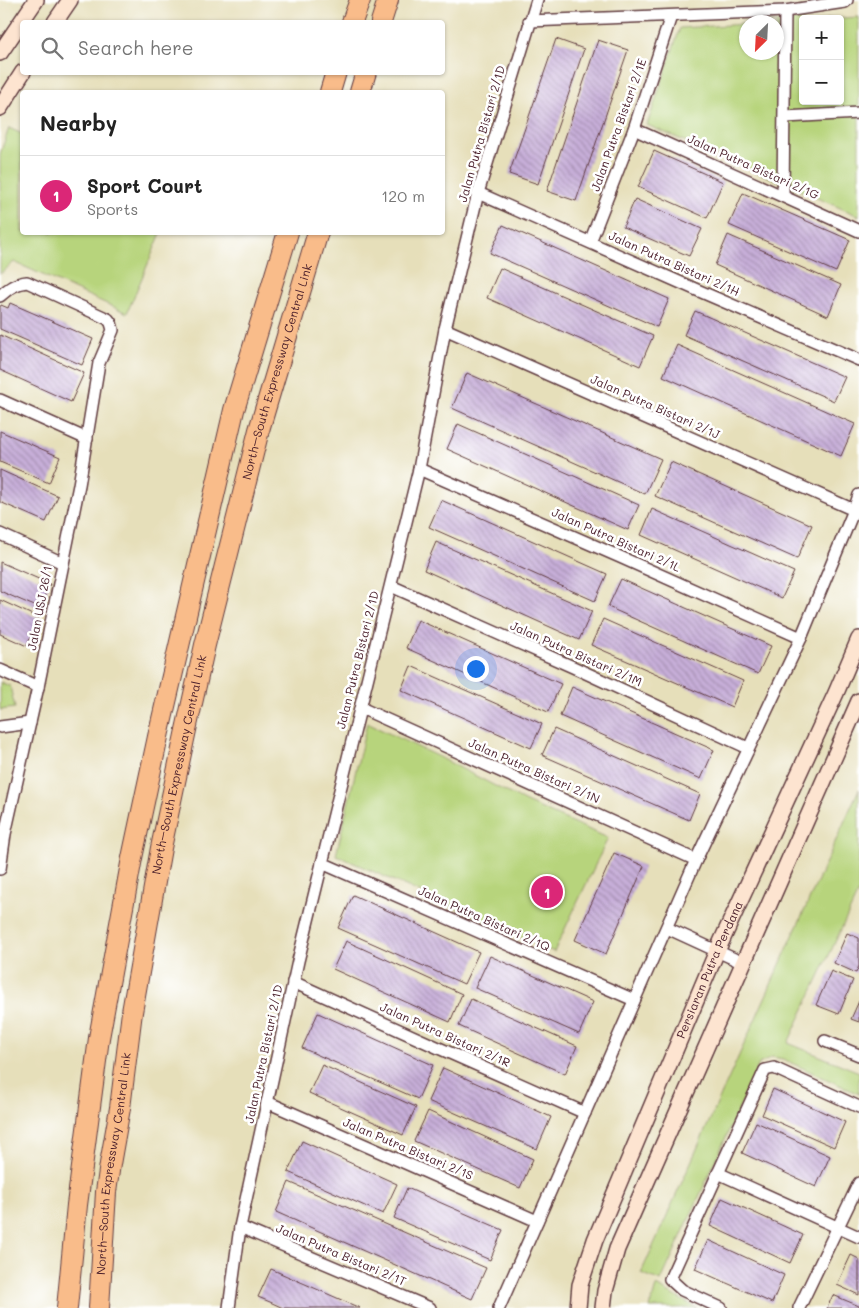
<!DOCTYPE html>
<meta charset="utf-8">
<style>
:root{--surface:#fff;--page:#f2f2f2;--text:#222;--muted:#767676;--line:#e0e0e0;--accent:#db2777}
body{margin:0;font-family:Mali,sans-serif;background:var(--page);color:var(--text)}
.controls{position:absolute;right:15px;top:15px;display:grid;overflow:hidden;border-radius:5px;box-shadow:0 1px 4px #0004}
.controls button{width:45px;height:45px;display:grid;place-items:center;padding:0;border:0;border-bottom:1px solid var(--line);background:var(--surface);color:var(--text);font:25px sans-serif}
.compass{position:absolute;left:739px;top:15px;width:45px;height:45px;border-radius:50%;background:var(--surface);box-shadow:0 1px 4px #0004;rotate:204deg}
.you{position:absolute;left:475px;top:668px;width:18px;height:18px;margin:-12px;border:4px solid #fff;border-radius:50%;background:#1a73e8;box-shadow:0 0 0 8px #1a73e833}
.badge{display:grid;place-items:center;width:32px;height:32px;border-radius:50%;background:var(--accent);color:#fff;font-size:16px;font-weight:700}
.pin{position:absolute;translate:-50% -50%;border:2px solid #fff;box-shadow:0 1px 5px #0006}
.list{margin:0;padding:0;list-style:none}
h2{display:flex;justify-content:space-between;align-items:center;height:65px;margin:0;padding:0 20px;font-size:21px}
h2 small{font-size:16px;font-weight:400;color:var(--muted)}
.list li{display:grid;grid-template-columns:32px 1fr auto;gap:15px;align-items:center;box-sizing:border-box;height:80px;padding:0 20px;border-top:1px solid var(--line)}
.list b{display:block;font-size:19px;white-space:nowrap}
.list p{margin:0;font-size:16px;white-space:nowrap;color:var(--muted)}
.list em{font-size:16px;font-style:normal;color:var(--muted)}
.icon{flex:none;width:28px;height:28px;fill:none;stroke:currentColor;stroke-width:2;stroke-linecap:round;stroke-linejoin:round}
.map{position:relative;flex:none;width:859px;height:1308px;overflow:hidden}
.search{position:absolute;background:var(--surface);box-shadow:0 1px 4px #0004;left:20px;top:20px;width:425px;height:55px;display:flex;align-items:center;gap:12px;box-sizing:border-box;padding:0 18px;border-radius:5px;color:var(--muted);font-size:19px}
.panel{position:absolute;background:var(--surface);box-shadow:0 1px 4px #0004;left:20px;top:90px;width:425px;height:145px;border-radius:5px}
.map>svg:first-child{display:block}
.park{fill:#b7d47b;stroke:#807a53}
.building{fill:url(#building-back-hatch)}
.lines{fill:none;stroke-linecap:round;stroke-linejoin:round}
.minor-casing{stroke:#613c40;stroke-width:14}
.secondary-casing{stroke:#613c40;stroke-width:18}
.motorway-casing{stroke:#613c40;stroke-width:22}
.minor{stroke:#fff;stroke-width:11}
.secondary{stroke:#fde4d0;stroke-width:15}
.motorway{stroke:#f9bc8a;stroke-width:20}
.labels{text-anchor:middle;stroke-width:5;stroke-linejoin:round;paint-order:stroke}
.street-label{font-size:12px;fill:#4a1f2b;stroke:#fff}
</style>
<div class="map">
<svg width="859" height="1308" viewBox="0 0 859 1308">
<defs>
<pattern id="building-back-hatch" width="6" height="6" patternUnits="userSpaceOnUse" patternTransform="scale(1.25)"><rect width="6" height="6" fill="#c7afd9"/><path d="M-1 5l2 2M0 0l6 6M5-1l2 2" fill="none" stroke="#a48eb0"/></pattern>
</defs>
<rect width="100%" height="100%" fill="#fff"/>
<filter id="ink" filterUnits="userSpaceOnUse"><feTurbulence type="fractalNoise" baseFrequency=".02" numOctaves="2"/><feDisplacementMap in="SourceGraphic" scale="10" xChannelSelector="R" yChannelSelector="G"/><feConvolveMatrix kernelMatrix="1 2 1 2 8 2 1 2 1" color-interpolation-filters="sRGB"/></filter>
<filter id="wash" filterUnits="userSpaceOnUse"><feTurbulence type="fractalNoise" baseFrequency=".0096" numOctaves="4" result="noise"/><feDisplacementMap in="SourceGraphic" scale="20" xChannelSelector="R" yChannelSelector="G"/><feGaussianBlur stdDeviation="1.12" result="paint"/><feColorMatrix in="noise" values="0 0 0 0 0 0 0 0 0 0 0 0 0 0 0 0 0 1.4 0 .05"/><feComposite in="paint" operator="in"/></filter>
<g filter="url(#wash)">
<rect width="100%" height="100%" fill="#e6dfba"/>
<!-- park -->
<g class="park">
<polygon points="859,17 859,216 647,125 680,28 746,24 746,52 776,52 776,22 766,22 803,20 803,101 840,101 840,19 827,19"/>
<polygon points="9,128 22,134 22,232 161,233 127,313 14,262 0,274 0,154"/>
<polygon points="0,682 10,686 15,708 0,710"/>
<polygon points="367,723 443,759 526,802 608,838 554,952 336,855"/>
<polygon points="859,789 859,891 788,1043 859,1072 859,1094 783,1059 772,1057 759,1064 661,1281 641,1273"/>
<polygon points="656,1286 697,1308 650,1308"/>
</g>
<g id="blocks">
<!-- building -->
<g class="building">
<polygon points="556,39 584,49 538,184 509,174"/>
<polygon points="598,40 628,50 576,201 547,191"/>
<polygon points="654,151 723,182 707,218 638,187"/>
<polygon points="743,193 850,240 836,272 729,225"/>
<polygon points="635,199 702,229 689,256 623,227"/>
<polygon points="503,225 669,299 657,327 490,253"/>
<polygon points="728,235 841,285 828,316 715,265"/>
<polygon points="500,268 653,336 640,366 487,298"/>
<polygon points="10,303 93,339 82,365 0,329 0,307 1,305 8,308"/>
<polygon points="695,311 845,377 834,401 684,335"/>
<polygon points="0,335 84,373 71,402 0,370"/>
<polygon points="677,345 855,424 841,456 663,376"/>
<polygon points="467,373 661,459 645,494 452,408"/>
<polygon points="458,424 639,505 628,530 447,449"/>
<polygon points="0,431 60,457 49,483 0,462"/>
<polygon points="671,462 812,525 797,559 655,496"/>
<polygon points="0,470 58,496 46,522 0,502"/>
<polygon points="441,500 607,574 595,601 429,527"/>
<polygon points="652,509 794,572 782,598 641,535"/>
<polygon points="436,542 592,611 579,640 424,570"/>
<polygon points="0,562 50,584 39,608 0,591"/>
<polygon points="621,579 771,646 758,674 608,607"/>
<polygon points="0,600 39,618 27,646 0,634"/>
<polygon points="603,619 743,681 732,707 591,645"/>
<polygon points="418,620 561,684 548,712 406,648"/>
<polygon points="411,666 542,724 531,748 401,690"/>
<polygon points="572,687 714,750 701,779 560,716"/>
<polygon points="554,729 700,794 689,820 542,755"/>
<polygon points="614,853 644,866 606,954 575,940"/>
<polygon points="353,895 479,952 464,984 338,928"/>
<polygon points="847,933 859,938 859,966 856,973 834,963"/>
<polygon points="346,941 462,994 450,1022 333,969"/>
<polygon points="490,956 593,1002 579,1034 475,988"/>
<polygon points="831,971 853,980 839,1014 816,1005"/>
<polygon points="471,999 577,1046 565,1074 459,1026"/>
<polygon points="859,1001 859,1022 851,1019"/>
<polygon points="318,1013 433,1065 418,1099 302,1048"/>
<polygon points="322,1065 416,1107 403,1135 309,1093"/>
<polygon points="443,1068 551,1117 537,1149 428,1101"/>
<polygon points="773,1089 845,1122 834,1147 762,1115"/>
<polygon points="428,1111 533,1159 520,1188 414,1141"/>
<polygon points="756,1122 830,1156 816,1187 742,1153"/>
<polygon points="302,1141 397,1184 383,1214 288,1172"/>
<polygon points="289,1182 486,1268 472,1299 276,1212"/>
<polygon points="407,1188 503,1230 490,1260 394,1218"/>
<polygon points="722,1198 803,1235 790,1263 710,1226"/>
<polygon points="708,1240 784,1275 772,1303 695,1269"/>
<polygon points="851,1255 859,1259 859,1295 837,1285"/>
<polygon points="271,1269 353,1305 360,1308 283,1308 270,1302 258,1297"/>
<polygon points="833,1295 859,1306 859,1308 827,1308"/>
</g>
</g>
</g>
<g filter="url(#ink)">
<use href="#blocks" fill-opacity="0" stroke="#613c40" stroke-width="1"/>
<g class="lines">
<!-- minor casing -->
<g class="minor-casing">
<g id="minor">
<polyline points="529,21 785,11 845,2 847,0"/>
<polyline points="785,117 859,113"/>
<polyline points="634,129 859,231"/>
<polyline points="478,193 697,290 859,360"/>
<polyline points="783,195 785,11"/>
<polyline points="590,242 634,129 671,16"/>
<path d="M0,296C9,288 16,283 27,282L108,319L111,323L113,330L99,363L79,485L38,687L5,834L0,869"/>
<polyline points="445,329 854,510"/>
<polyline points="0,400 87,439"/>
<polyline points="419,469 620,557 801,638"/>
<polyline points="0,534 63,563"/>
<polyline points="391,586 573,667 748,748"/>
<polyline points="0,670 38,687"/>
<polyline points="361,708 696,860"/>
<polyline points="0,727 30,723"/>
<polyline points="322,863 634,1000"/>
<polyline points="667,928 743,963"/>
<polyline points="293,982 441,1049 585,1113"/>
<polyline points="825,1041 859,1055"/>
<polyline points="267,1102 537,1221"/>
<polyline points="718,1173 859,1237"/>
<polyline points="240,1227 430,1308"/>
<polyline points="229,1308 240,1227 298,961 419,469 445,329 478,193 537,0"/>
<polyline points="499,1308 696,860 801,638 854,510 859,495"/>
<polyline points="721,1308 682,1290 670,1279 765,1070 774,1068 859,1107"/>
<polyline points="799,1308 859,1183"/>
</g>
</g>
<!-- secondary casing -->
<g class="secondary-casing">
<g id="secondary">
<polyline points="55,22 70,0"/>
<polyline points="0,53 36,0"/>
<polyline points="0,108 23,72"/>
<path id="s1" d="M578,1308L580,1285L595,1240L717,951L836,693L859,639"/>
<polyline points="603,1308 605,1291 617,1249 859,701"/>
</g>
</g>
<!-- motorway casing -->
<g class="motorway-casing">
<g id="motorway">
<polyline points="352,22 360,0"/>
<polyline points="381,22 388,0"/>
<polyline points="330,92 336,72"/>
<polyline points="360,92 366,72"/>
<polyline points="67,1308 77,1205 99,1038 132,858 159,732 234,410 288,232"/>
<path id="s2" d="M99,1308L106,1192L110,1164L120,1108L132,1012L161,848L186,730L205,645L259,430L318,232"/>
</g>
</g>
<!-- minor -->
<use href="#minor" class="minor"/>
<!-- secondary -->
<use href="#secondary" class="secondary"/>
<!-- motorway -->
<use href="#motorway" class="motorway"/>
</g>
</g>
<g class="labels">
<!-- street labels -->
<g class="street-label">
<text transform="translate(619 125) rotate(-70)" y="4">Jalan Putra Bistari 2/1E</text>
<text transform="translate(482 134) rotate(-74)" y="4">Jalan Putra Bistari 2/1D</text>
<text transform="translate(753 167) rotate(24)" y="4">Jalan Putra Bistari 2/1G</text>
<text transform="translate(674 264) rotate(24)" y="4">Jalan Putra Bistari 2/1H</text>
<text dy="4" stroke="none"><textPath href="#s2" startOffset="955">North–South Expressway Central Link</textPath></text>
<text transform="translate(655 407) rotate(24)" y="4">Jalan Putra Bistari 2/1J</text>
<text transform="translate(616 540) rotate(24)" y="4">Jalan Putra Bistari 2/1L</text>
<text transform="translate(40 608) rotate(-79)" y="4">Jalan USJ 26/1</text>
<text transform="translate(576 654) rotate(24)" y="4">Jalan Putra Bistari 2/1M</text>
<text transform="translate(358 660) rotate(-76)" y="4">Jalan Putra Bistari 2/1D</text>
<text dy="4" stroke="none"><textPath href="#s2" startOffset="550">North–South Expressway Central Link</textPath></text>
<text transform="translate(534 771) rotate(24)" y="4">Jalan Putra Bistari 2/1N</text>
<text transform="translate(484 919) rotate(24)" y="4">Jalan Putra Bistari 2/1Q</text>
<text dy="4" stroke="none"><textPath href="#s1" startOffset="364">Persiaran Putra Perdana</textPath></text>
<text transform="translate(445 1035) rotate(24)" y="4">Jalan Putra Bistari 2/1R</text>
<text transform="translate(264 1054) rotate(-78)" y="4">Jalan Putra Bistari 2/1D</text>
<text transform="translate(408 1149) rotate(23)" y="4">Jalan Putra Bistari 2/1S</text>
<text dy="4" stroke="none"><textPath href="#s2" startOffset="145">North–South Expressway Central Link</textPath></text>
<text transform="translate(341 1255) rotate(23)" y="4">Jalan Putra Bistari 2/1T</text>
</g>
</g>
</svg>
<div class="controls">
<button>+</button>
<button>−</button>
</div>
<svg class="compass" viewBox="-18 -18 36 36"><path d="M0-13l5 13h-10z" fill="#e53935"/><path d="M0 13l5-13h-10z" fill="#767676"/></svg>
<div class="you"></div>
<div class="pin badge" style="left:547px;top:892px">1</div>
<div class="search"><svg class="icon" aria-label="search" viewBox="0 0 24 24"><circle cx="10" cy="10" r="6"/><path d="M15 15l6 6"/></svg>Search here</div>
<section class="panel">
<h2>Nearby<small></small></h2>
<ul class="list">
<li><span class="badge">1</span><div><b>Sport Court</b><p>Sports</p></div><em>120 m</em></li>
</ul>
</section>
</div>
